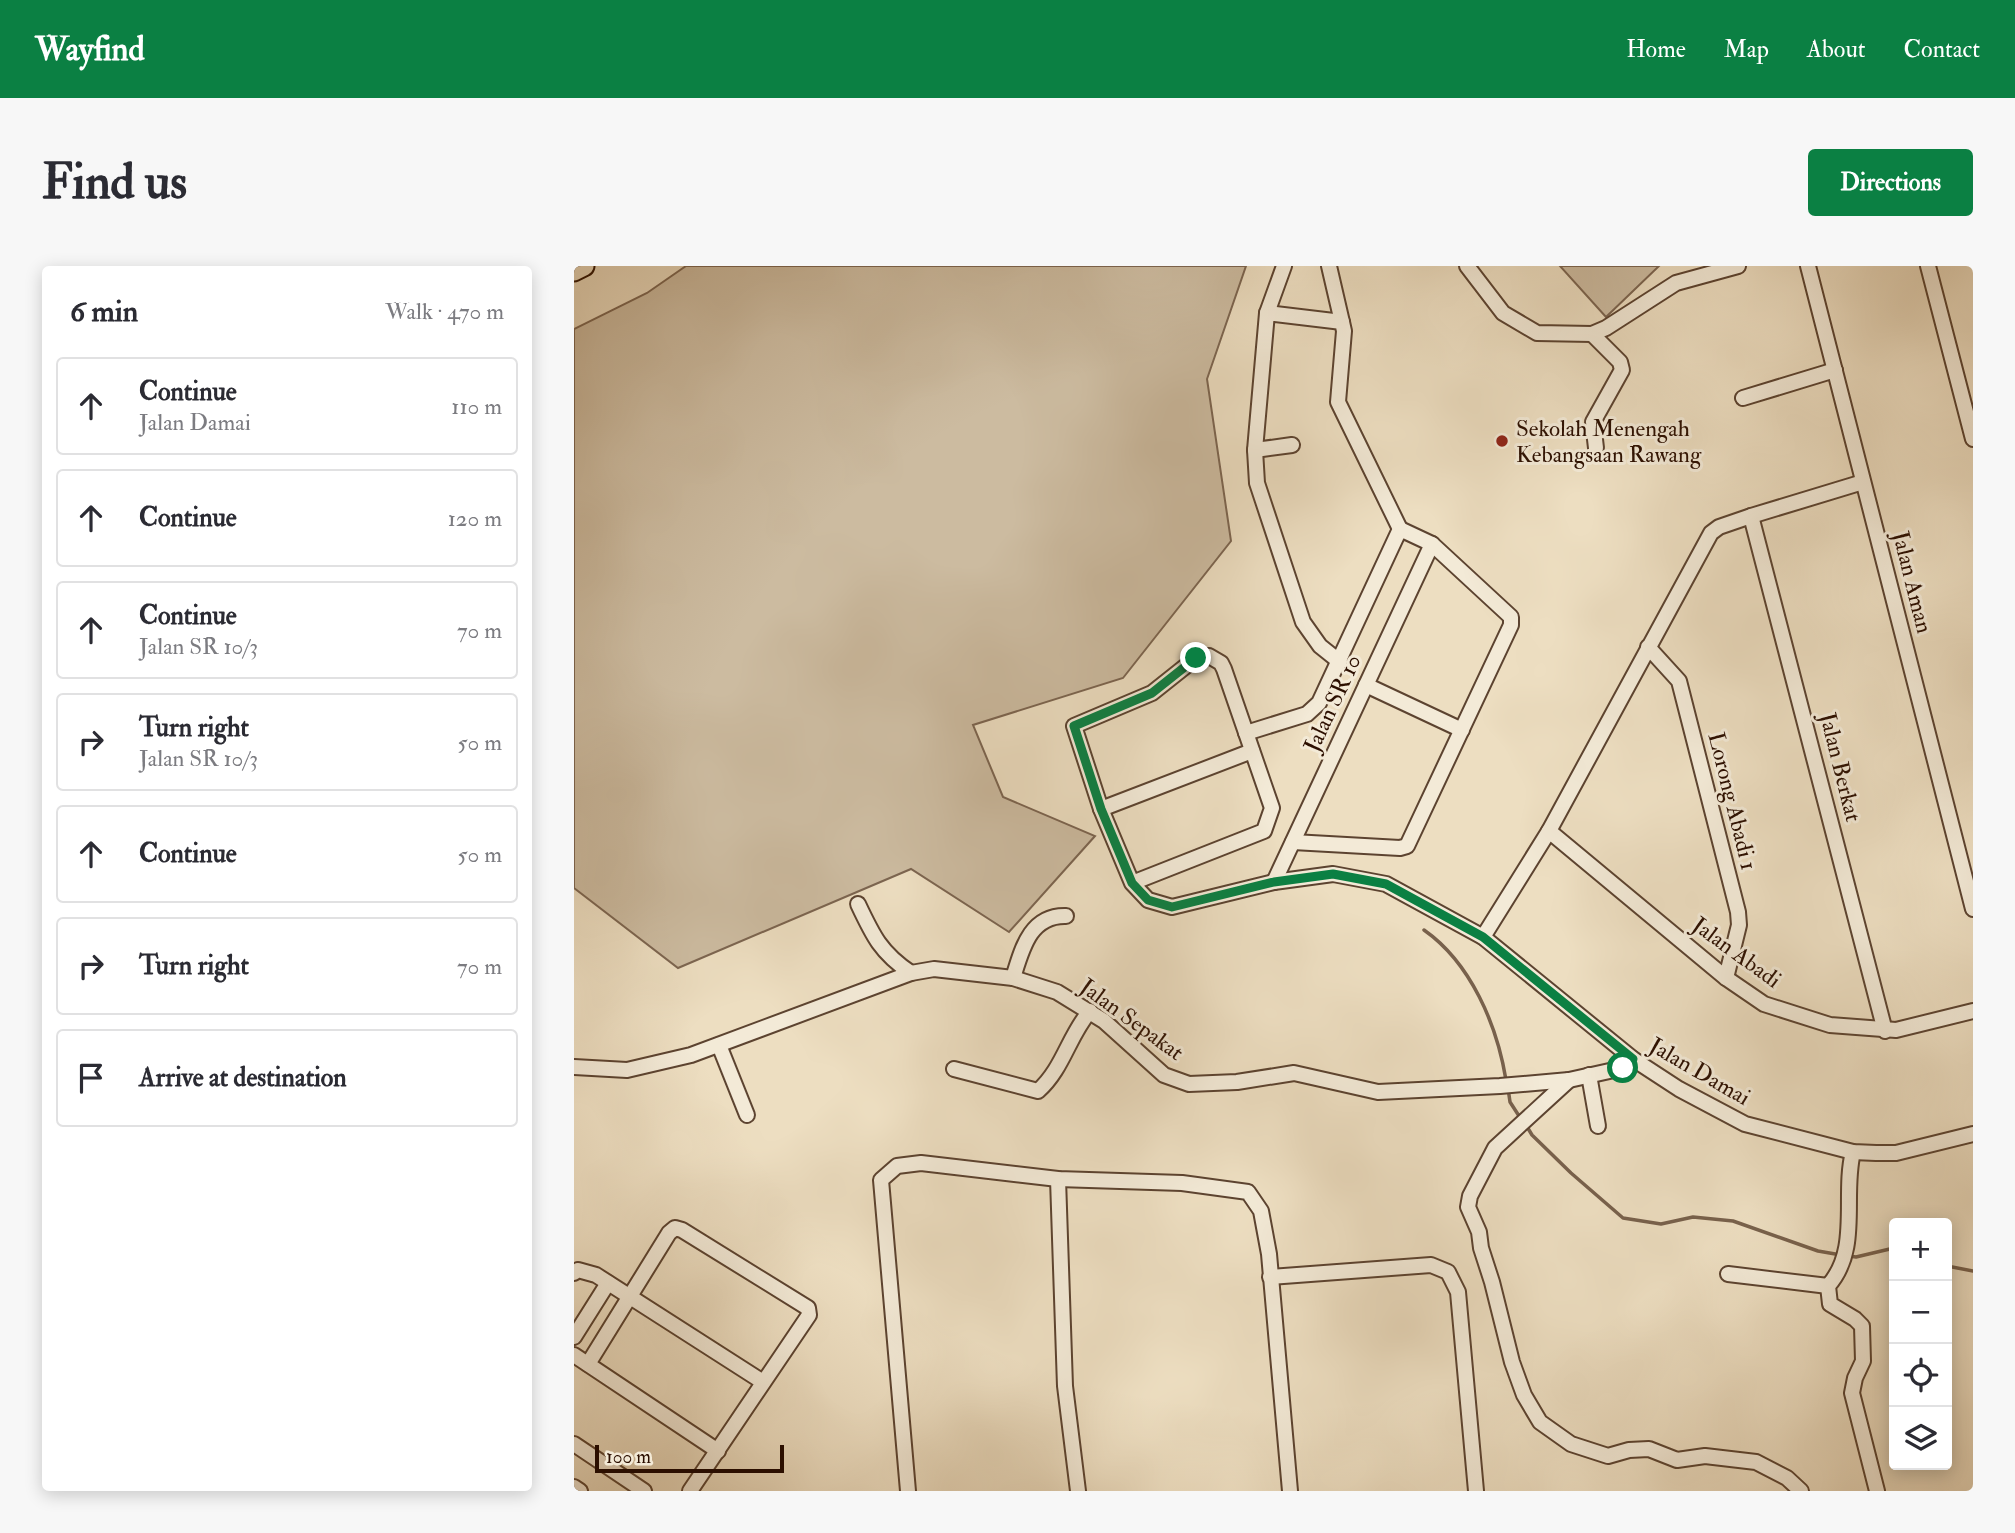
<!DOCTYPE html>
<meta charset="utf-8">
<style>
:root{--surface:#fff;--page:#f7f7f7;--text:#2b2b33;--muted:#7c7c81;--line:#e1e1e2;--accent:#0b8043}
body{margin:0;font-family:"IM FELL Double Pica",serif;background:var(--page);color:var(--text)}
.controls{position:absolute;right:21px;bottom:21px;display:grid;overflow:hidden;border-radius:7px;box-shadow:0 4px 18px #0003}
.controls button{width:63px;height:63px;display:grid;place-items:center;padding:0;border:0;border-bottom:2px solid var(--line);background:var(--surface);color:var(--text);font:35px sans-serif}
.scale{position:absolute;left:21px;bottom:18px;width:189px;box-sizing:border-box;padding-left:7px;border:4px solid #2c0f00;border-top:0;font-size:19px;line-height:24px;white-space:nowrap;color:#2c0f00;-webkit-text-stroke:5px #f3ead7;paint-order:stroke}
.stop{position:absolute;width:21px;height:21px;margin:-16px;border:5px solid #0b8043;border-radius:50%;background:#fff}
.stop.end{background:#0b8043;border-color:#fff;box-shadow:0 2px 7px #0008}
.list{margin:0;padding:0;list-style:none}
h2{display:flex;justify-content:space-between;align-items:center;height:91px;margin:0;padding:0 28px;font-size:30px}
h2 small{font-size:23px;font-weight:400;color:var(--muted)}
.list li{display:grid;grid-template-columns:46px 1fr auto;gap:21px;align-items:center;box-sizing:border-box;height:98px;margin:0 14px 14px;padding:0 14px;border:2px solid var(--line);border-radius:7px}
.list b{display:block;font-size:26px;white-space:nowrap}
.list p{margin:0;font-size:23px;white-space:nowrap;color:var(--muted)}
.list em{font-size:23px;font-style:normal;color:var(--muted)}
.icon{flex:none;width:38px;height:38px;fill:none;stroke:currentColor;stroke-width:2;stroke-linecap:round;stroke-linejoin:round}
.map{position:relative;flex:none;width:1399px;height:1225px;overflow:hidden;border-radius:7px}
header{display:flex;align-items:center;gap:42px;box-sizing:border-box;height:98px;padding:0 35px;background:var(--accent);color:#fff}
header strong{font-size:33px}
nav{display:flex;gap:38px;margin-inline-start:auto;font-size:24px}
.intro{display:flex;align-items:center;justify-content:space-between;box-sizing:border-box;height:168px;padding:0 42px}
h1{margin:0;font-size:49px}
.button{padding:18px 32px;border-radius:7px;background:var(--accent);color:#fff;font-size:24px;font-weight:700}
main{display:flex;gap:42px;padding:0 42px}
aside{flex:1;background:var(--surface);border-radius:7px;box-shadow:0 4px 18px #0003}
.map>svg:first-child{display:block}
.green{fill:#ccbba0;stroke:#7c6550;stroke-width:2}
.lines{fill:none;stroke-linecap:round;stroke-linejoin:round}
.stream{stroke:#78614c;stroke-width:3.5}
.minor-casing{stroke:#5c4330;stroke-width:18}
.highway-casing{stroke:#2c0f00;stroke-width:23}
.minor{stroke:#f3ead7;stroke-width:14}
.highway{stroke:#eddec1;stroke-width:19}
.route{stroke:#0b8043;stroke-width:9}
.poi-dot{fill:#8f2418;stroke:#f3ead7;stroke-width:2.5}
.labels{text-anchor:middle;stroke-width:6;stroke-linejoin:round;paint-order:stroke}
.poi-label{font-size:23px;fill:#2c0f00;stroke:#f3ead7;text-anchor:start}
.street-label{font-size:23px;fill:#2c0f00;stroke:#f3ead7}
</style>
<header>
<strong>Wayfind</strong>
<nav><a>Home</a><a>Map</a><a>About</a><a>Contact</a></nav>
</header>
<div class="intro"><h1>Find us</h1><a class="button">Directions</a></div>
<main>
<aside>
<h2>6 min<small>Walk · 470 m</small></h2>
<ul class="list">
<li><svg class="icon" aria-label="ahead" viewBox="0 0 24 24"><path d="M12 20V5M6 11l6-6 6 6"/></svg><div><b>Continue</b><p>Jalan Damai</p></div><em>110 m</em></li>
<li><svg class="icon" aria-label="ahead" viewBox="0 0 24 24"><path d="M12 20V5M6 11l6-6 6 6"/></svg><div><b>Continue</b></div><em>120 m</em></li>
<li><svg class="icon" aria-label="ahead" viewBox="0 0 24 24"><path d="M12 20V5M6 11l6-6 6 6"/></svg><div><b>Continue</b><p>Jalan SR 10/3</p></div><em>70 m</em></li>
<li><svg class="icon" aria-label="right" viewBox="0 0 24 24"><path d="M7 20v-9h11M14 6l5 5-5 5"/></svg><div><b>Turn right</b><p>Jalan SR 10/3</p></div><em>50 m</em></li>
<li><svg class="icon" aria-label="ahead" viewBox="0 0 24 24"><path d="M12 20V5M6 11l6-6 6 6"/></svg><div><b>Continue</b></div><em>50 m</em></li>
<li><svg class="icon" aria-label="right" viewBox="0 0 24 24"><path d="M7 20v-9h11M14 6l5 5-5 5"/></svg><div><b>Turn right</b></div><em>70 m</em></li>
<li><svg class="icon" aria-label="arrive" viewBox="0 0 24 24"><path d="M6 21V4h12l-3 4 3 4H6"/></svg><div><b>Arrive at destination</b></div></li>
</ul>
</aside>
<div class="map">
<svg width="1399" height="1225" viewBox="0 0 1399 1225">
<rect width="100%" height="100%" fill="#eddec1"/>
<filter id="stains"><feTurbulence type="fractalNoise" baseFrequency=".00286" numOctaves="4"/><feColorMatrix values="0 0 0 0 .2 0 0 0 0 .09 0 0 0 0 .02 0 0 0 .5 -.17"/></filter>
<radialGradient id="worn" r=".72"><stop offset=".6" stop-color="#630" stop-opacity="0"/><stop offset="1" stop-color="#630" stop-opacity=".3"/></radialGradient>
<!-- green -->
<g class="green">
<polygon points="112,0 672,0 633,113 657,275 549,412 399,459 429,531 521,570 435,666 337,603 104,702 0,622 0,63 73,27"/>
<polygon points="986,0 1085,0 1032,51"/>
</g>
<g class="lines">
<!-- stream -->
<g class="stream">
<path d="M850,664C897,697 923,759 932,814"/>
<polyline points="934,822 936,836 947,853"/>
<polyline points="952,859 958,869 997,907 1049,952 1087,958 1119,951 1159,955 1244,985 1267,989"/>
<polyline points="1275,990 1282,991 1320,982"/>
<polyline points="1373,1000 1399,1005"/>
</g>
<!-- minor casing -->
<g class="minor-casing">
<g id="minor">
<polyline points="755,0 768,56"/>
<polyline points="893,0 929,47 963,67 1018,68 1032,62 1102,17 1164,0"/>
<polyline points="1234,0 1399,643"/>
<polyline points="1354,0 1399,173"/>
<polyline points="693,47 710,0"/>
<polyline points="1018,68 1046,96 1048,104 1019,156 1022,182"/>
<polyline points="1169,132 1261,104"/>
<polyline points="681,184 718,179"/>
<polyline points="1177,250 1311,765"/>
<polyline points="1074,381 1105,415 1164,646 1165,659 1152,712"/>
<polyline points="766,396 746,380 729,356 683,217 681,184 693,47 768,56 770,65 764,136 826,263"/>
<polyline points="792,419 888,464"/>
<polyline points="672,467 733,448 745,437 826,263 858,278 937,351 937,359 833,580 826,582 719,576"/>
<polyline points="527,543 678,485"/>
<polyline points="975,565 1152,712 1190,738 1256,759 1322,764 1399,745"/>
<polyline points="700,616 858,278"/>
<polyline points="558,617 690,565 698,542 650,403 647,397 635,390 622,392 578,427 500,460 527,543 558,617 574,634 598,641 700,616 759,608 812,618 909,671 1059,793 1105,823 1171,858 1279,886 1302,887 1322,887 1399,868"/>
<path d="M284,638C299,670 307,687 337,707"/>
<polyline points="909,671 975,565 1137,267 1145,261 1177,250 1289,216"/>
<path d="M439,712C448,683 456,649 492,650"/>
<polyline points="145,779 173,849"/>
<polyline points="0,801 53,804 117,789 337,707 360,703 439,712 483,726 530,755 590,809 615,818 663,816 720,807 804,826 926,820 995,814 1049,802 1059,793"/>
<path d="M380,803L464,825C489,803 495,769 516,745"/>
<polyline points="1015,809 1024,860"/>
<polyline points="995,814 921,882 896,930 894,941 905,966 907,982 918,1016 938,1096 950,1129 966,1156 997,1178 1034,1190 1055,1184 1075,1183 1103,1194 1131,1190 1182,1196 1213,1212 1227,1225"/>
<path d="M1279,886C1268,930 1287,983 1254,1020L1256,1038L1281,1053L1288,1060L1289,1095L1281,1112L1278,1127L1303,1225"/>
<polyline points="484,913 491,1120 504,1225"/>
<polyline points="0,1007 4,1004 22,1009 189,1116"/>
<polyline points="1154,1008 1254,1020"/>
<polyline points="696,1011 857,999 874,1006 884,1026 902,1225"/>
<polyline points="0,1071 34,1017"/>
<polyline points="0,1089 144,1185"/>
<polyline points="14,1098 95,967 101,962 108,964 234,1042 235,1049 116,1225"/>
<polyline points="0,1178 70,1225"/>
<polyline points="0,1221 6,1225"/>
<polyline points="334,1225 307,914 323,900 347,897 484,913 608,917 674,926 687,945 695,988 716,1225"/>
</g>
</g>
<!-- highway casing -->
<g class="highway-casing">
<polyline id="highway" points="0,5 10,0"/>
</g>
<!-- minor -->
<use href="#minor" class="minor"/>
<!-- highway -->
<use href="#highway" class="highway"/>
</g>
<g class="lines">
<!-- route -->
<polyline class="route" points="622,392 578,427 500,460 527,543 558,617 574,634 598,641 700,616 759,608 812,618 909,671 1059,793 1049,802"/>
</g>
<!-- markers -->
<circle class="poi-dot" cx="928" cy="175" r="7"/>
<g class="labels">
<!-- poi labels -->
<g class="poi-label">
<text x="942" y="170">Sekolah Menengah<tspan x="942" dy="26">Kebangsaan Rawang</tspan></text>
</g>
<!-- street labels -->
<g class="street-label">
<text transform="translate(1339 316) rotate(76)" y="8">Jalan Aman</text>
<text transform="translate(758 437) rotate(-65)" y="8">Jalan SR 10</text>
<text transform="translate(1267 501) rotate(76)" y="8">Jalan Berkat</text>
<text transform="translate(1159 535) rotate(76)" y="8">Lorong Abadi 1</text>
<text transform="translate(1163 686) rotate(36)" y="8">Jalan Abadi</text>
<text transform="translate(558 753) rotate(36)" y="8">Jalan Sepakat</text>
<text transform="translate(1126 805) rotate(30)" y="8">Jalan Damai</text>
</g>
</g>
<rect width="100%" height="100%" filter="url(#stains)"/>
<rect width="100%" height="100%" fill="url(#worn)"/>
</svg>
<div class="controls">
<button>+</button>
<button>−</button>
<button><svg class="icon" aria-label="locate" viewBox="0 0 24 24"><circle cx="12" cy="12" r="6"/><path d="M12 2v4M12 18v4M2 12h4M18 12h4"/></svg></button>
<button><svg class="icon" aria-label="layers" viewBox="0 0 24 24"><path d="M12 4l9 5-9 5-9-5zM3 14l9 5 9-5"/></svg></button>
</div>
<div class="scale">100 m</div>
<div class="stop" style="left:1049px;top:802px"></div>
<div class="stop end" style="left:622px;top:392px"></div>
</div>
</main>
